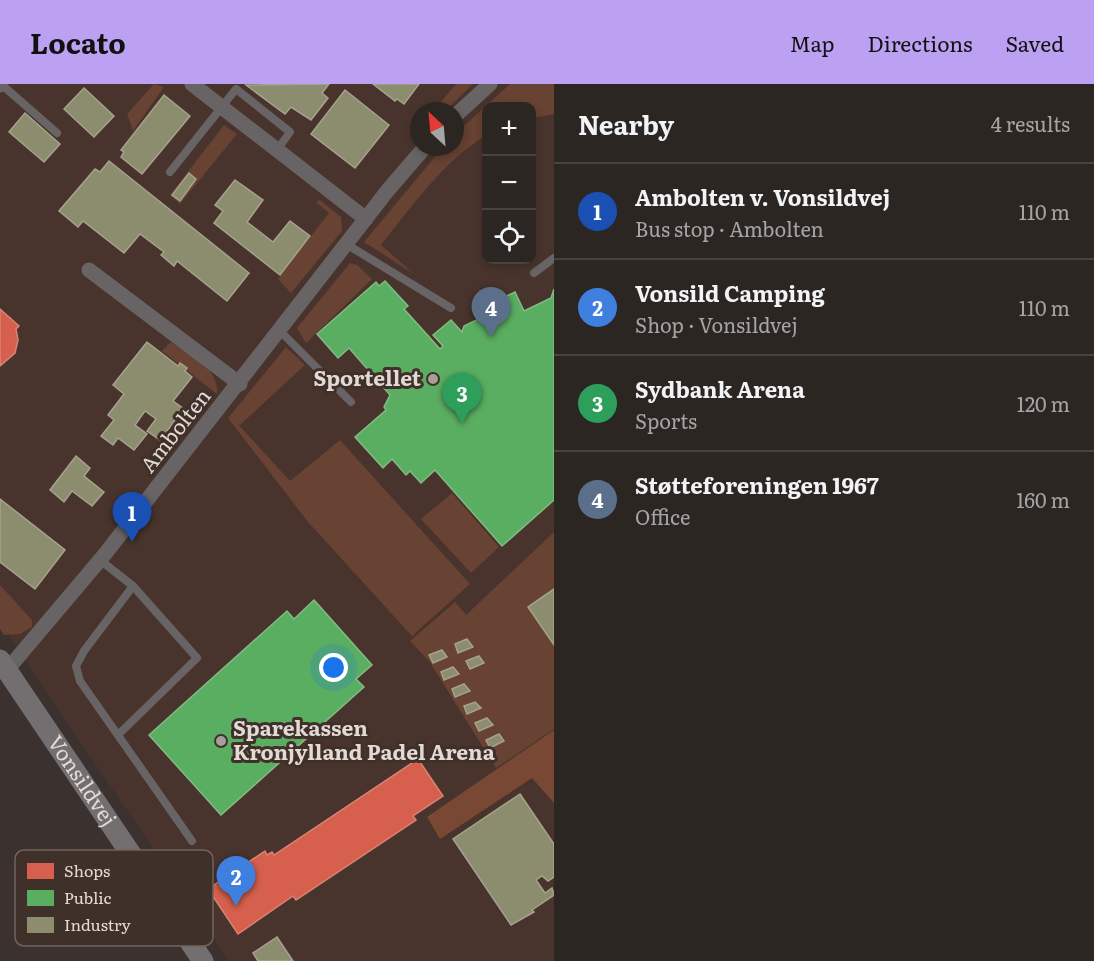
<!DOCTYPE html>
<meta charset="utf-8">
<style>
:root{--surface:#2c2623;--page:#383230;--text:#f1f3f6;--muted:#a6a5a6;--line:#484341;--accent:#bca0f2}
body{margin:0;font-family:Literata,serif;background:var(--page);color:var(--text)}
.controls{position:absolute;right:18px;top:18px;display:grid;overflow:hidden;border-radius:12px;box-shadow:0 3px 9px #0003}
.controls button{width:54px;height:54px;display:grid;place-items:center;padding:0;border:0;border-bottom:2px solid var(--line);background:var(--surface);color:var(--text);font:30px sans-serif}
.compass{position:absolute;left:410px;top:18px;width:54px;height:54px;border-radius:50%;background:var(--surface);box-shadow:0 3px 9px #0003;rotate:334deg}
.you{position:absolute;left:334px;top:584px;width:21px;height:21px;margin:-15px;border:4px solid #fff;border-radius:50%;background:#1a73e8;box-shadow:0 0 0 9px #1a73e833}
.badge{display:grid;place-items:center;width:39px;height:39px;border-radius:50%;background:var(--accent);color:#fff;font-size:20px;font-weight:700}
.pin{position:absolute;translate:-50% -50px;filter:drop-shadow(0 2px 3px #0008)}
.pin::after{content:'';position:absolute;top:32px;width:21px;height:18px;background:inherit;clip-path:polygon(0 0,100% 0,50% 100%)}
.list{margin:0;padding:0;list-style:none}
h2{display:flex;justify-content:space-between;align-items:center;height:78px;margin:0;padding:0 24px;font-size:26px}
h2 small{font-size:20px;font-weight:400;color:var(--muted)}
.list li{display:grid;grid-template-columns:39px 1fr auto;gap:18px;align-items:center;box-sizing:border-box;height:96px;padding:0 24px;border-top:2px solid var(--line)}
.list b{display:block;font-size:22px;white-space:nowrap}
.list p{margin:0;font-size:20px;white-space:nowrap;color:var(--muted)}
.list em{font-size:20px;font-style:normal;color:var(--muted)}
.icon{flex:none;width:33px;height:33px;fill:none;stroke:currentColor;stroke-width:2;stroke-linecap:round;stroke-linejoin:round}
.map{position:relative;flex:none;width:554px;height:877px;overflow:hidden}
header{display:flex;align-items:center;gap:36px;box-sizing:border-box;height:84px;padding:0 30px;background:var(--accent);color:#111}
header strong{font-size:28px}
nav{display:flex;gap:33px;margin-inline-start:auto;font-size:21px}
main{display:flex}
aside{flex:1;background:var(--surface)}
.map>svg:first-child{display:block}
.built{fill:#48342c;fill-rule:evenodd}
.green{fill:#684232}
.forest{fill:#784835}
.shops{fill:#d6604d;stroke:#da8476;stroke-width:1.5}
.public{fill:#5aae61;stroke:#83bb84;stroke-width:1.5}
.industry{fill:#8c8c6e;stroke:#a6a38d;stroke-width:1.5}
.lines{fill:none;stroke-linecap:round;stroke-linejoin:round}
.service{stroke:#686465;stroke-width:8}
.minor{stroke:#686465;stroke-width:15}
.secondary{stroke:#736f70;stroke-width:21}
.poi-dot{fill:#a89f9b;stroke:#40302a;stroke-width:2}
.labels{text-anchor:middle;stroke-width:6;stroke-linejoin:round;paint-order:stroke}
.poi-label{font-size:21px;font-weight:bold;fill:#e3d9d5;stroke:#40302a;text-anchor:end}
.street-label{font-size:21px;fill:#e3d9d5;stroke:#40302a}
.key{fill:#40302a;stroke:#71635d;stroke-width:1.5}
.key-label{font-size:16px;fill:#e3d9d5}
</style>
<header>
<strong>Locato</strong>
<nav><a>Map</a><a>Directions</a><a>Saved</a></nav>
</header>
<main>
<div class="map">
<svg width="554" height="877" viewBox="0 0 554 877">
<rect width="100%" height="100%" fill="#3b322f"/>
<!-- built -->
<path class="built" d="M0,0H554V877H229L0,539ZM487,22H532V176H487ZM419,27H455V63H419Z"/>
<!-- green -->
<g class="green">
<polygon points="154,0 164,3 133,47 127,30"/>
<polygon points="456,0 473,0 445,27 433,27"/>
<path d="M510,0H554V30L532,34V22H487L486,51C442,79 413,121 381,161L414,190L364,158L443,63H455V50Z"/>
<polygon points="224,41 237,50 180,120 170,111"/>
<polygon points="320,116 341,133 342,147 291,209 278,195 329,129 316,118"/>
<polygon points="350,179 357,181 372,195 306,259 297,244"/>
<path d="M171,258C189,272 220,284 217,310L162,267Z"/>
<polygon points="286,263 305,281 240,341 237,339 290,397 340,356 470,500 412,552 308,438 228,334"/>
<polygon points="452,409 499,463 471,489 421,435"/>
<polygon points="554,448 554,645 496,684 429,577 410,557 455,518 466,531"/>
<polygon points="0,501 32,536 32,543 20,550 4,551 0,545"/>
</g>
<!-- forest -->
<polygon class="forest" points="554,646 554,719 532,694 440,755 427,733"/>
<!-- shops -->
<g class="shops">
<polygon points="0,225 19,242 16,245 18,256 15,269 0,282"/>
<polygon points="418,675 443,712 413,732 416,736 296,816 293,812 238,850 208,805 265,767 267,771 272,768 274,771"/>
</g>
<!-- public -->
<g class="public">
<polygon points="385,197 408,222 404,225 440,265 443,262 433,251 451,236 462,248 464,242 491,229 487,221 515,208 524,227 551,214 554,205 554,416 502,462 435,386 421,399 410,387 406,391 392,375 383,384 355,353 386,326 384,323 390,311 349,264 338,274 317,250 376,198 379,202"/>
<polygon points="314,516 372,581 356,595 364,603 221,731 149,651 287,527 294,535"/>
</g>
<!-- industry -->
<g class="industry">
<polygon points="329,0 322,9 328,14 311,36 291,23 285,30 246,1"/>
<polygon points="373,0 419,0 404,20 397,15 395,17"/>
<polygon points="84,4 114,32 94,53 64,25"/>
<polygon points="345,6 389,41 355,84 311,50"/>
<polygon points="164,11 190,32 142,90 121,73 124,68 121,66"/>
<polygon points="25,29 60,60 44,78 9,48"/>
<polygon points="109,77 249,189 227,217 177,177 174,182 161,171 164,168 140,150 124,169 83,137 78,143 59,127 95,85 100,88"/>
<polygon points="189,89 196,95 180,117 172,111"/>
<polygon points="235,96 263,116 247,138 273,158 290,137 310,152 280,191 214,139 223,127 215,121"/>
<polygon points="147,258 178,282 180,279 187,284 185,287 192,293 173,317 184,325 160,356 147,347 156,335 145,327 135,341 147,350 134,366 118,354 113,361 101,352 114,336 108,331 124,310 113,301"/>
<polygon points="76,372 90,384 84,392 104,408 92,422 72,407 64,418 50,406"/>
<polygon points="0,415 65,466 35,505 0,478"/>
<polygon points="554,505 554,561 528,523"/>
<polygon points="467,555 473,563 458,569 455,560"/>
<polygon points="442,566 447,573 433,579 429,571"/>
<polygon points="479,572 484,579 470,585 466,577"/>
<polygon points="453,583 459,590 444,596 441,588"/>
<polygon points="464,600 470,607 455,613 452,605"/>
<polygon points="475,618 481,624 467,630 464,622"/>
<polygon points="487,634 493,641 479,647 475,639"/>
<polygon points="499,650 504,657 490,664 486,656"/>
<polygon points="520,710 554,760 554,793 548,797 542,792 536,796 545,809 552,804 554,811 532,826 534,828 511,841 453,755"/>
<polygon points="277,853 293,877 258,877 253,869"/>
</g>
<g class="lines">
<!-- service -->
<g class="service">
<polyline points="1,0 57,49"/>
<polyline points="170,88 236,5 290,48 277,66"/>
<polyline points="346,160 451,224"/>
<polyline points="534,189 554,174"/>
<polyline points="280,247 351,318"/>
<polyline points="100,476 133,502 197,574 120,649"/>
<polyline points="133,502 84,567 76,582 80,597 192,757"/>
</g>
<!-- minor -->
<g class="minor">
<polyline points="192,0 366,135"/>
<polyline points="0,1 1,0"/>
<polyline points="455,32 490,0"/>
<polyline points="89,186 240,300"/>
<polyline points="7,586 105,470 388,106 425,63"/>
</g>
<!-- secondary -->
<path class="secondary" id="s1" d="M0,576L203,877"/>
</g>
<!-- markers -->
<g class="poi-dot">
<circle cx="433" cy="295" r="6"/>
<circle cx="221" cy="657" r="6"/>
</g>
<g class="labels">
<!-- poi labels -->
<g class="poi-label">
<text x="421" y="302">Sportellet</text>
<text x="233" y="652" text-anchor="start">Sparekassen<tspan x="233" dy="24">Kronjylland Padel Arena</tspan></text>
</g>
<!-- street labels -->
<g class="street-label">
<text transform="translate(176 347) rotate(-52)" y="7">Ambolten</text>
<text dy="7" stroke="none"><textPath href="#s1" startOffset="146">Vonsildvej</textPath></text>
</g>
</g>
<!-- legend -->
<rect x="15" y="766" width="198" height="96" rx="9" class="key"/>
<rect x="27" y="779" width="27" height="16" fill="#d6604d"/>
<rect x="27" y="806" width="27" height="16" fill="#5aae61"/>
<rect x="27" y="833" width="27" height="16" fill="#8c8c6e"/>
<g class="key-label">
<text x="64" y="793">Shops</text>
<text x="64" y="820">Public</text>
<text x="64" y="847">Industry</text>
</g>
</svg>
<div class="controls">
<button>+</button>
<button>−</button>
<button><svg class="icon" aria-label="locate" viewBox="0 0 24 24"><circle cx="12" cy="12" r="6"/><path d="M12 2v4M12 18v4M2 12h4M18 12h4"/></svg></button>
</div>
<svg class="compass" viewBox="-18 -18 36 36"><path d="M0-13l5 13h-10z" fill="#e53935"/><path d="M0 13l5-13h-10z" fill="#a6a5a6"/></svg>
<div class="you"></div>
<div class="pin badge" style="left:132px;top:458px;background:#1a4fb4">1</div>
<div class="pin badge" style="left:236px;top:822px;background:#3f7fe0">2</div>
<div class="pin badge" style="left:462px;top:339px;background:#2e9e5b">3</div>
<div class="pin badge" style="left:491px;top:253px;background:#5c6f8a">4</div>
</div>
<aside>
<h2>Nearby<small>4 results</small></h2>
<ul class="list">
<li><span class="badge" style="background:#1a4fb4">1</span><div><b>Ambolten v. Vonsildvej</b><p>Bus stop · Ambolten</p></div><em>110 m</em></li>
<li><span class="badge" style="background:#3f7fe0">2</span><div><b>Vonsild Camping</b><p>Shop · Vonsildvej</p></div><em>110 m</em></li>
<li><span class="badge" style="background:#2e9e5b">3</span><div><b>Sydbank Arena</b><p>Sports</p></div><em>120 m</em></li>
<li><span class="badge" style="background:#5c6f8a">4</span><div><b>Støtteforeningen 1967</b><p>Office</p></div><em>160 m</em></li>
</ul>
</aside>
</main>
